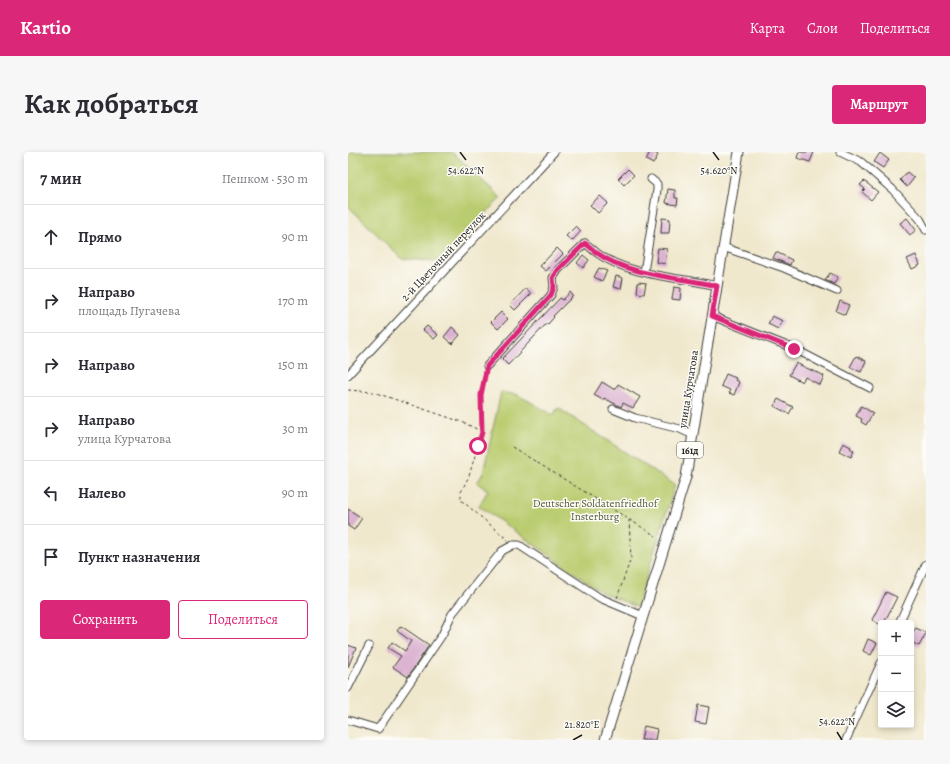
<!DOCTYPE html>
<html lang="ru">
<meta charset="utf-8">
<style>
:root{--surface:#fff;--page:#f7f7f7;--text:#2b2b33;--muted:#7c7c81;--line:#e1e1e2;--accent:#db2777}
body{margin:0;font-family:Alegreya,serif;background:var(--page);color:var(--text)}
.controls{position:absolute;right:12px;bottom:12px;display:grid;overflow:hidden;border-radius:4px;box-shadow:0 2px 6px #0003}
.controls button{width:36px;height:36px;display:grid;place-items:center;padding:0;border:0;border-bottom:1px solid var(--line);background:var(--surface);color:var(--text);font:20px sans-serif}
.stop{position:absolute;width:12px;height:12px;margin:-9px;border:3px solid #db2777;border-radius:50%;background:#fff}
.stop.end{background:#db2777;border-color:#fff;box-shadow:0 1px 4px #0008}
.list{margin:0;padding:0;list-style:none}
h2{display:flex;justify-content:space-between;align-items:center;height:52px;margin:0;padding:0 16px;font-size:17px}
h2 small{font-size:13px;font-weight:400;color:var(--muted)}
.list li{display:grid;grid-template-columns:26px 1fr auto;gap:12px;align-items:center;box-sizing:border-box;height:64px;padding:0 16px;border-top:1px solid var(--line)}
.list b{display:block;font-size:15px;white-space:nowrap}
.list p{margin:0;font-size:13px;white-space:nowrap;color:var(--muted)}
.list em{font-size:13px;font-style:normal;color:var(--muted)}
.actions{display:flex;gap:8px;padding:12px 16px}
.actions a{flex:1;padding:9px 0;border:1px solid var(--accent);border-radius:4px;text-align:center;font-size:14px;color:var(--accent)}
.actions .main{background:var(--accent);color:#fff}
.icon{flex:none;width:22px;height:22px;fill:none;stroke:currentColor;stroke-width:2;stroke-linecap:round;stroke-linejoin:round}
.map{position:relative;flex:none;width:578px;height:588px;overflow:hidden;border-radius:4px}
header{display:flex;align-items:center;gap:24px;box-sizing:border-box;height:56px;padding:0 20px;background:var(--accent);color:#fff}
header strong{font-size:19px}
nav{display:flex;gap:22px;margin-inline-start:auto;font-size:14px}
.intro{display:flex;align-items:center;justify-content:space-between;box-sizing:border-box;height:96px;padding:0 24px}
h1{margin:0;font-size:28px}
.button{padding:10px 18px;border-radius:4px;background:var(--accent);color:#fff;font-size:14px;font-weight:700}
main{display:flex;gap:24px;padding:0 24px}
aside{flex:1;background:var(--surface);border-radius:4px;box-shadow:0 2px 6px #0003}
.map>svg:first-child{display:block}
.green{fill:#bacc70;stroke:#6b7446}
.building{fill:#dbb2d1}
.lines{fill:none;stroke-linecap:round;stroke-linejoin:round}
.minor-casing{stroke:#3c3b37;stroke-width:9}
.major-casing{stroke:#3c3b37;stroke-width:11}
.path{stroke:#3c3b37;stroke-width:1;stroke-dasharray:3 3;stroke-linecap:butt}
.minor{stroke:#fff;stroke-width:7}
.major{stroke:#fff;stroke-width:9}
.route{stroke:#db2777;stroke-width:5}
.ticks{fill:none;stroke:#1c1c1c;stroke-width:1.5}
.labels{text-anchor:middle;stroke-width:3;stroke-linejoin:round;paint-order:stroke}
.shield{fill:#fdfcf7;stroke:#605f5e;stroke-width:1}
.shield-label{font-size:10px;font-weight:bold;fill:#1c1c1c}
.street-label{font-size:11px;fill:#1c1c1c;stroke:#fdfcf7}
.park-label{font-size:11px;fill:#535a39;stroke:#fdfcf7}
.ticks-label{font-size:10px;text-anchor:middle;fill:#1c1c1c;stroke:#fdfcf7;stroke-width:3;stroke-linejoin:round;paint-order:stroke}
</style>
<header>
<strong>Kartio</strong>
<nav><a>Карта</a><a>Слои</a><a>Поделиться</a></nav>
</header>
<div class="intro"><h1>Как добраться</h1><a class="button">Маршрут</a></div>
<main>
<aside>
<h2>7 мин<small>Пешком · 530 m</small></h2>
<ul class="list">
<li><svg class="icon" aria-label="ahead" viewBox="0 0 24 24"><path d="M12 20V5M6 11l6-6 6 6"/></svg><div><b>Прямо</b></div><em>90 m</em></li>
<li><svg class="icon" aria-label="right" viewBox="0 0 24 24"><path d="M7 20v-9h11M14 6l5 5-5 5"/></svg><div><b>Направо</b><p>площадь Пугачева</p></div><em>170 m</em></li>
<li><svg class="icon" aria-label="right" viewBox="0 0 24 24"><path d="M7 20v-9h11M14 6l5 5-5 5"/></svg><div><b>Направо</b></div><em>150 m</em></li>
<li><svg class="icon" aria-label="right" viewBox="0 0 24 24"><path d="M7 20v-9h11M14 6l5 5-5 5"/></svg><div><b>Направо</b><p>улица Курчатова</p></div><em>30 m</em></li>
<li><svg class="icon" aria-label="left" viewBox="0 0 24 24"><path d="M17 20v-9H6M10 6l-5 5 5 5"/></svg><div><b>Налево</b></div><em>90 m</em></li>
<li><svg class="icon" aria-label="arrive" viewBox="0 0 24 24"><path d="M6 21V4h12l-3 4 3 4H6"/></svg><div><b>Пункт назначения</b></div></li>
</ul>
<div class="actions"><a class="main">Сохранить</a><a>Поделиться</a></div>
</aside>
<div class="map">
<svg width="578" height="588" viewBox="0 0 578 588">
<rect width="100%" height="100%" fill="#fdfcf7"/>
<filter id="ink" filterUnits="userSpaceOnUse"><feTurbulence type="fractalNoise" baseFrequency=".025" numOctaves="2"/><feDisplacementMap in="SourceGraphic" scale="8" xChannelSelector="R" yChannelSelector="G"/><feConvolveMatrix kernelMatrix="1 2 1 2 8 2 1 2 1" color-interpolation-filters="sRGB"/></filter>
<filter id="wash" filterUnits="userSpaceOnUse"><feTurbulence type="fractalNoise" baseFrequency=".012" numOctaves="4" result="noise"/><feDisplacementMap in="SourceGraphic" scale="16" xChannelSelector="R" yChannelSelector="G"/><feGaussianBlur stdDeviation="0.9" result="paint"/><feColorMatrix in="noise" values="0 0 0 0 0 0 0 0 0 0 0 0 0 0 0 0 0 1.4 0 .05"/><feComposite in="paint" operator="in"/></filter>
<g filter="url(#wash)">
<rect width="100%" height="100%" fill="#f0e8cd"/>
<!-- green -->
<g class="green">
<polygon points="0,0 104,0 153,46 90,109 54,107 0,54"/>
<polygon points="153,240 170,243 205,263 210,256 327,333 289,455 255,441 131,354 140,338 129,331 135,321"/>
</g>
<g id="blocks">
<!-- building -->
<g class="building">
<polygon points="302,0 306,0 310,3 305,12 298,8"/>
<polygon points="451,0 466,0 462,10 449,6"/>
<polygon points="532,1 541,8 535,16 526,10"/>
<polygon points="280,17 286,23 276,33 270,27"/>
<polygon points="559,20 566,26 559,35 552,28"/>
<polygon points="516,29 530,40 523,48 514,40 517,37 512,33"/>
<polygon points="320,37 327,38 327,46 330,46 329,53 318,51"/>
<polygon points="252,44 260,51 250,61 242,53"/>
<polygon points="314,66 322,67 321,81 313,81"/>
<polygon points="559,66 568,78 562,83 552,71"/>
<polygon points="228,74 233,79 224,89 218,84"/>
<polygon points="209,96 215,102 198,119 192,114"/>
<polygon points="310,96 319,97 317,112 308,110"/>
<polygon points="428,100 444,108 442,113 425,106"/>
<polygon points="235,103 241,108 235,116 229,111"/>
<polygon points="568,103 572,113 564,117 559,107"/>
<polygon points="251,116 259,119 254,129 246,125"/>
<polygon points="482,121 490,125 486,132 477,128"/>
<polygon points="268,124 275,126 273,137 265,135"/>
<polygon points="290,130 298,131 296,142 289,141"/>
<polygon points="326,135 333,136 332,148 324,147"/>
<polygon points="178,136 183,142 167,158 162,153"/>
<polygon points="222,140 225,144 205,164 206,165 200,172 199,171 160,213 154,207 212,146 215,148"/>
<polygon points="492,149 501,153 497,163 488,159"/>
<polygon points="153,160 160,167 150,177 143,170"/>
<polygon points="424,164 435,169 430,177 420,172"/>
<polygon points="79,174 90,183 86,187 75,178"/>
<polygon points="104,175 112,183 104,192 96,185"/>
<polygon points="508,204 518,209 513,220 502,215"/>
<polygon points="448,211 469,221 469,220 476,224 472,233 457,225 454,230 441,223"/>
<polygon points="378,222 388,226 387,228 391,230 386,243 381,241 382,238 373,234"/>
<polygon points="254,230 267,238 270,232 292,245 285,256 275,251 273,255 256,246 255,248 246,243"/>
<polygon points="430,247 445,255 441,262 426,254"/>
<polygon points="513,254 525,261 518,273 513,270 514,267 508,264"/>
<polygon points="495,291 503,295 502,296 506,299 503,305 491,299"/>
<polygon points="0,357 14,366 6,378 0,374"/>
<polygon points="538,440 549,445 536,471 533,471 533,473 524,468"/>
<polygon points="53,474 81,493 60,525 45,515 53,504 40,496 44,490 57,499 63,489 49,479"/>
<polygon points="568,476 578,481 571,494 563,490 563,483"/>
<polygon points="520,487 529,491 523,503 515,499"/>
<polygon points="0,493 8,496 0,515"/>
<polygon points="350,553 361,555 358,572 347,570"/>
<polygon points="296,574 309,577 307,588 293,588"/>
</g>
</g>
</g>
<g filter="url(#ink)">
<use href="#blocks" fill-opacity="0" stroke="#3c3b37" stroke-width="1"/>
<g class="lines">
<!-- minor casing -->
<g class="minor-casing">
<g id="minor">
<polyline points="492,0 513,10 544,37 572,67 578,78"/>
<polyline points="375,95 436,116 489,139"/>
<polyline points="296,120 309,38 309,32 303,27"/>
<polyline points="364,164 447,197 522,236"/>
<path d="M139,214L203,143L206,135L205,126L210,118L237,91C241,94 245,98 249,101C281,124 331,125 369,134"/>
<polyline points="0,223 206,0"/>
<polyline points="265,257 287,266 332,277 345,283"/>
<polyline points="551,471 578,412"/>
<polyline points="0,536 21,494"/>
<polyline points="0,568 30,577 94,483 104,462 154,399 165,393 171,393 252,446 295,464"/>
<polyline points="498,588 533,511"/>
</g>
</g>
<!-- major casing -->
<g class="major-casing">
<polyline id="major" points="257,588 338,325 391,0"/>
</g>
<!-- path -->
<g class="path">
<polyline points="137,221 133,243 134,280 121,324 113,340 113,348 160,388"/>
<polyline points="0,238 25,240 114,270 133,279"/>
<polyline points="164,295 308,384"/>
<polyline points="269,446 283,406 281,368"/>
</g>
<!-- minor -->
<use href="#minor" class="minor"/>
<!-- major -->
<use href="#major" class="major"/>
</g>
</g>
<g class="lines" filter="url(#ink)">
<!-- route -->
<path class="route" d="M130,294L134,280L133,243L139,214L203,143L206,135L205,126L210,118L237,91C241,94 245,98 249,101C281,124 331,125 369,134L364,164L446,197"/>
</g>
<!-- ticks -->
<path class="ticks" d="M112,0L118,8M365,0L371,8M489,580L494,588M225,588L234,583"/>
<g class="labels">
<!-- shield labels -->
<rect class="shield" x="329" y="290" width="26" height="16" rx="3"/>
<g class="shield-label">
<text x="342" y="302">161д</text>
</g>
<!-- street labels -->
<g class="street-label">
<text transform="translate(95 104) rotate(-47)" y="4">2-й Цветочный переулок</text>
<text transform="translate(340 237) rotate(-81)" y="4">улица Курчатова</text>
</g>
<!-- park labels -->
<g class="park-label">
<text x="247" y="355">Deutscher Soldatenfriedhof<tspan x="247" dy="13">Insterburg</tspan></text>
</g>
</g>
<g class="ticks-label">
<text x="118" y="22">54.622°N</text>
<text x="371" y="22">54.620°N</text>
<text x="489" y="573">54.622°N</text>
<text x="234" y="576">21.820°E</text>
</g>
</svg>
<div class="controls">
<button>+</button>
<button>−</button>
<button><svg class="icon" aria-label="layers" viewBox="0 0 24 24"><path d="M12 4l9 5-9 5-9-5zM3 14l9 5 9-5"/></svg></button>
</div>
<div class="stop" style="left:130px;top:294px"></div>
<div class="stop end" style="left:446px;top:197px"></div>
</div>
</main>
